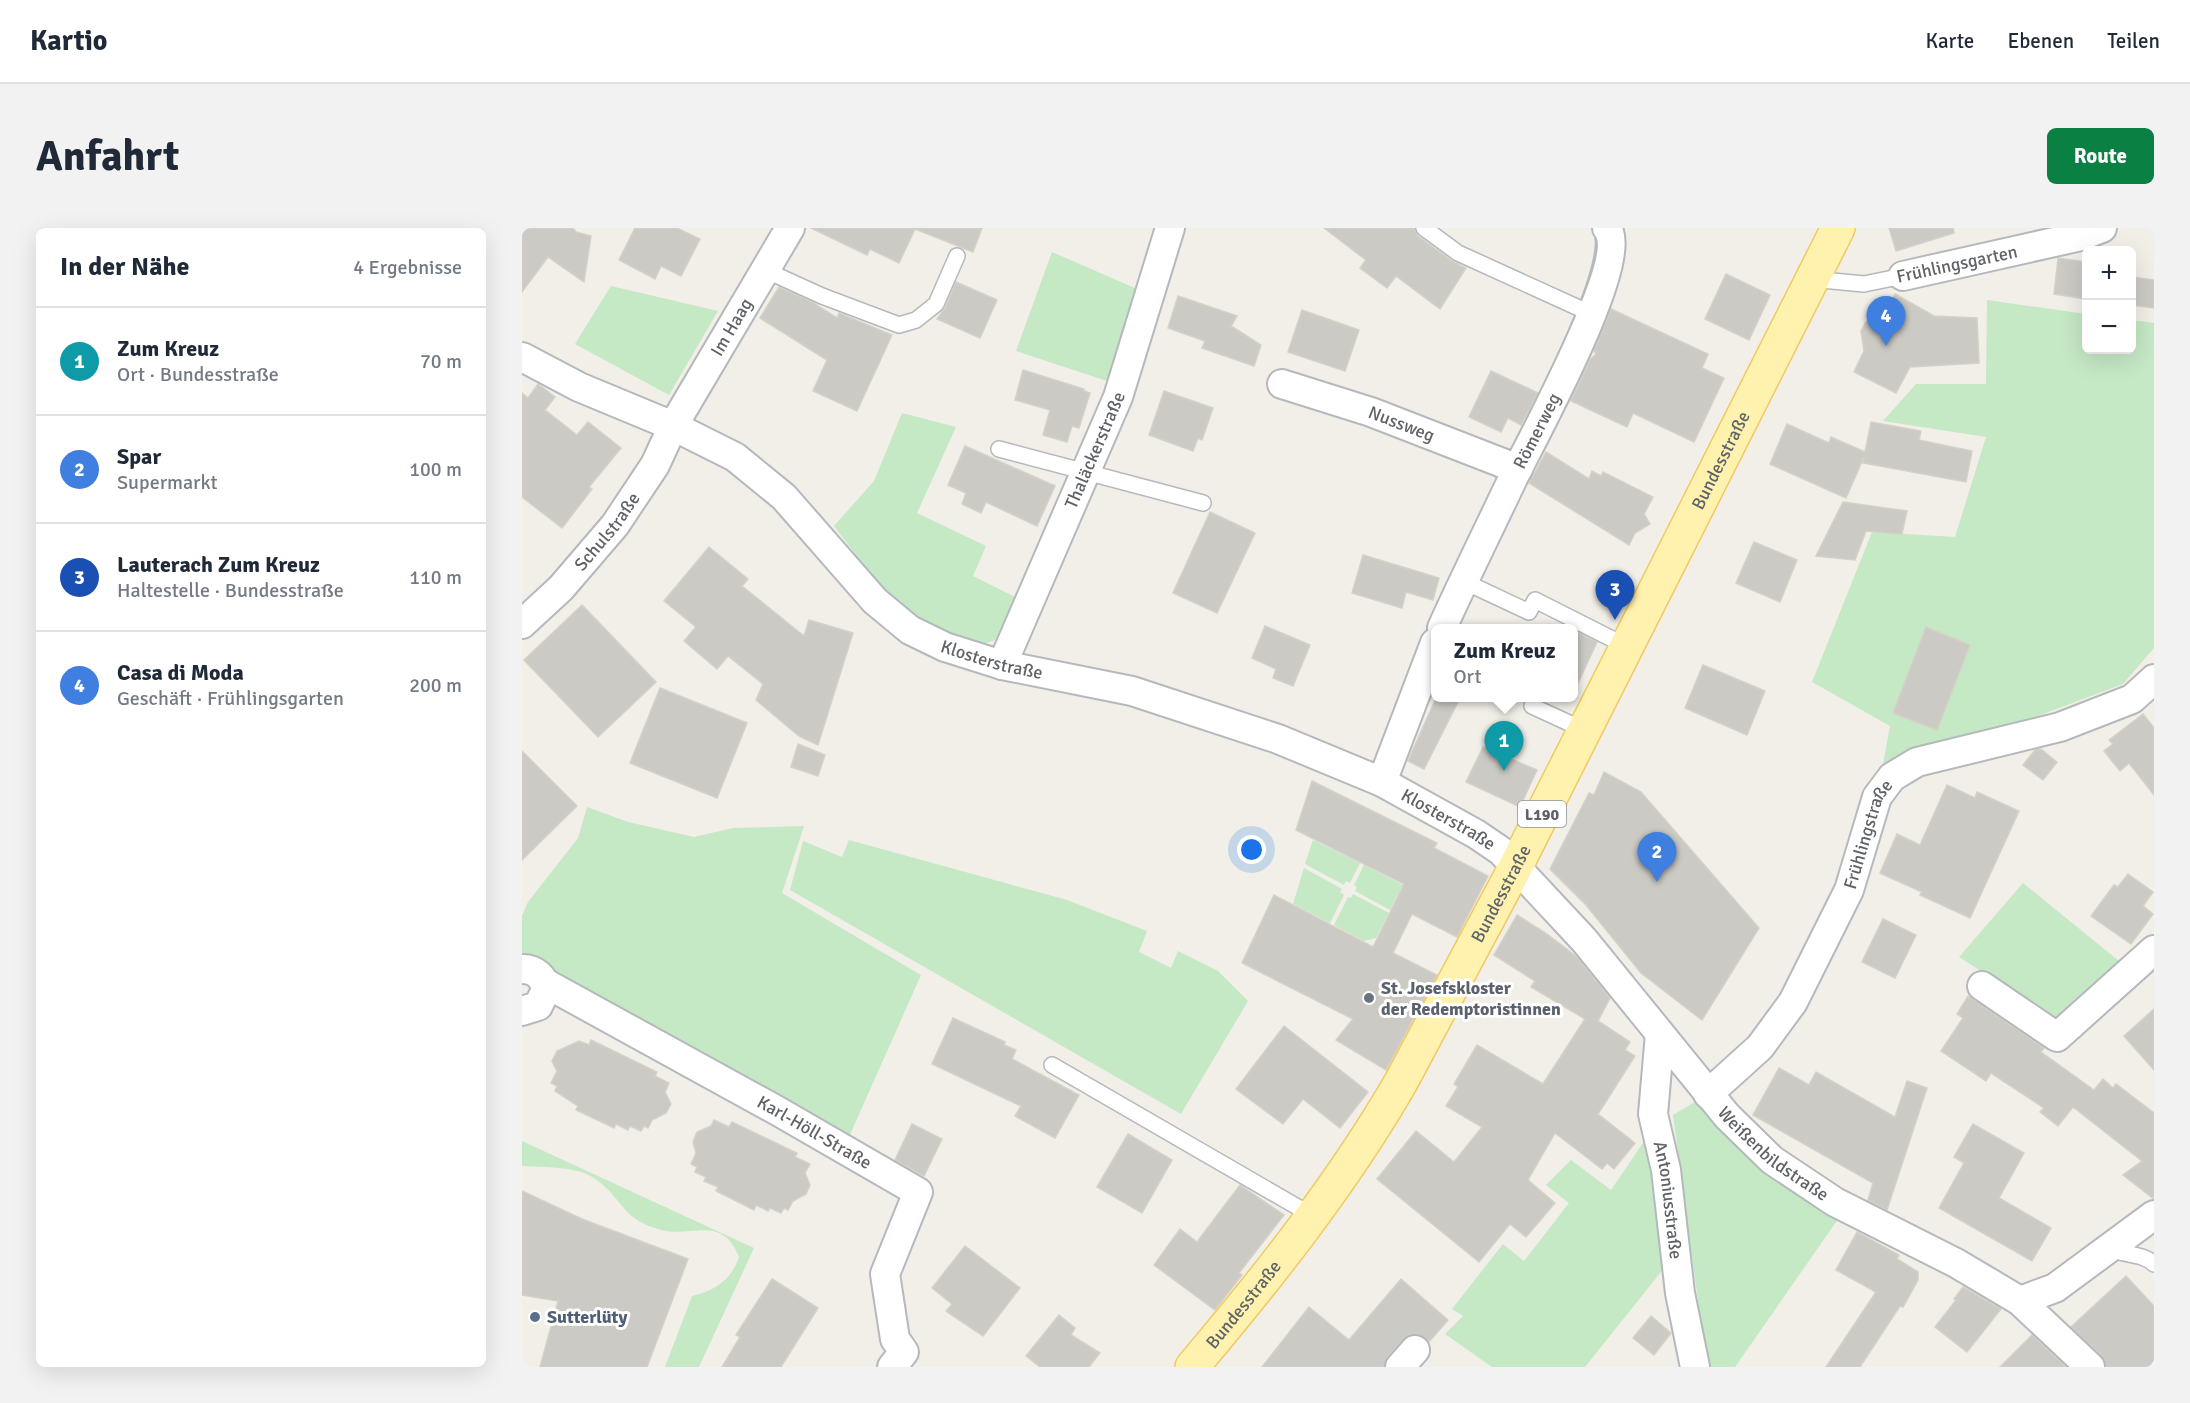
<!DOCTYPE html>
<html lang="de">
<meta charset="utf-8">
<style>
:root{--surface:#fff;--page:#f2f2f3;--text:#1f2937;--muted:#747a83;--line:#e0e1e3;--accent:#0b8043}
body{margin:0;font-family:Signika,sans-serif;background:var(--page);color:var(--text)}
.controls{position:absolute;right:18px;top:18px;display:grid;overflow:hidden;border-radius:9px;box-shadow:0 6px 24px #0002}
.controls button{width:54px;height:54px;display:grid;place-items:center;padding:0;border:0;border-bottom:2px solid var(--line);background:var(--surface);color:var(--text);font:30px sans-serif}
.you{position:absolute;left:730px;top:622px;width:21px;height:21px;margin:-15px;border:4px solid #fff;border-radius:50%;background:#1a73e8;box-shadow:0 0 0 9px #1a73e833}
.badge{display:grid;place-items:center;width:39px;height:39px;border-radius:50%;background:var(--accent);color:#fff;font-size:20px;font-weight:700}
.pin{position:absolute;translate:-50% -50px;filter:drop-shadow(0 2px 3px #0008)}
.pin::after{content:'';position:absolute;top:32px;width:21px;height:18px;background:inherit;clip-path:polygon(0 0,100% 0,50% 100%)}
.popup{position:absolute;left:909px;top:396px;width:147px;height:78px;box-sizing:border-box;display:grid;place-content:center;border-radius:9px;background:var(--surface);filter:drop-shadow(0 2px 4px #0005);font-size:20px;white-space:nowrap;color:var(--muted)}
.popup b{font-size:22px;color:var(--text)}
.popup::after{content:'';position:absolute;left:50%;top:100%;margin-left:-12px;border:12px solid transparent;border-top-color:var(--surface)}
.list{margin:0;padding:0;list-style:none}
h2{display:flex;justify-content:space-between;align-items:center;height:78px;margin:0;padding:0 24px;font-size:26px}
h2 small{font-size:20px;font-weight:400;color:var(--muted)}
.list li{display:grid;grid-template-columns:39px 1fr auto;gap:18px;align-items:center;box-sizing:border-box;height:108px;padding:0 24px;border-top:2px solid var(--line)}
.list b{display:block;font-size:22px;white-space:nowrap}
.list p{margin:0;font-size:20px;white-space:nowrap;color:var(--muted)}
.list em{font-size:20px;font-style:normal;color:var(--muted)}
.map{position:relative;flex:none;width:1632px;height:1139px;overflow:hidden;border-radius:9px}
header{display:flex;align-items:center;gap:36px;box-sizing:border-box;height:84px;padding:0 30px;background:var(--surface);border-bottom:2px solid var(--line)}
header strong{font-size:28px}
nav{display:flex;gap:33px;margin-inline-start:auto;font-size:21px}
.intro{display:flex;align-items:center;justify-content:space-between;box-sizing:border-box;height:144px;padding:0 36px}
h1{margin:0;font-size:42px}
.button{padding:15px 27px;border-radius:9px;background:var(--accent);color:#fff;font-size:21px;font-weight:700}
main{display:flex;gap:36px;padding:0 36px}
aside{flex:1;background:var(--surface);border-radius:9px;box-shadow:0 6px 24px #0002}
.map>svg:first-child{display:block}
.green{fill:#c5e8c5}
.building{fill:#cccac5;stroke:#d6d1c6;stroke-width:1.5}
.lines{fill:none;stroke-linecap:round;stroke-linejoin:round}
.service-casing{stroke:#b5b8bc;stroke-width:18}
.minor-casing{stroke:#b5b8bc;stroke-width:32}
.primary-casing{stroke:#f2c960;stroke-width:36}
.service{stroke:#fff;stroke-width:15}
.minor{stroke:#fff;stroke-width:28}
.primary{stroke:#fff2af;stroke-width:33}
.worship-dot{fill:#6b7280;stroke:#fff;stroke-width:2}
.service-dot{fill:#5c6f8a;stroke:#fff;stroke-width:2}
.labels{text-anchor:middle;stroke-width:6;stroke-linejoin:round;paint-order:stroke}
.shield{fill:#fff;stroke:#8f9295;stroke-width:1.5}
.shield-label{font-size:16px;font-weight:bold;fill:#5f6368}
.street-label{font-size:18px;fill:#5f6368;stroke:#fff}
.worship-label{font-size:18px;font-weight:bold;fill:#5b616d;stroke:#fff;text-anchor:start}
.service-label{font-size:18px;font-weight:bold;fill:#4e5e75;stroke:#fff;text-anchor:start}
</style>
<header>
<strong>Kartio</strong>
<nav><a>Karte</a><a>Ebenen</a><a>Teilen</a></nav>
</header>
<div class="intro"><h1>Anfahrt</h1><a class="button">Route</a></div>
<main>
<aside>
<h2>In der Nähe<small>4 Ergebnisse</small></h2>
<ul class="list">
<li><span class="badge" style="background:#0f9aa8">1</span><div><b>Zum Kreuz</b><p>Ort · Bundesstraße</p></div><em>70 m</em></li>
<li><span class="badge" style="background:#3f7fe0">2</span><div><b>Spar</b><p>Supermarkt</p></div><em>100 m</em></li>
<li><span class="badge" style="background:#1a4fb4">3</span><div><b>Lauterach Zum Kreuz</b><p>Haltestelle · Bundesstraße</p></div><em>110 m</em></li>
<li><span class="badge" style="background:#3f7fe0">4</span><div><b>Casa di Moda</b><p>Geschäft · Frühlingsgarten</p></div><em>200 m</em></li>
</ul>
</aside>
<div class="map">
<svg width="1632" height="1139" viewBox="0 0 1632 1139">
<rect width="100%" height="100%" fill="#f1efe8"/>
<!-- green -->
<g class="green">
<polygon points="530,24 622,64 585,153 494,123"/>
<polygon points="89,58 196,83 147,167 53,116"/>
<polygon points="1465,72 1564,86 1564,122 1610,122 1610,92 1632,95 1632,420 1601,456 1359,547 1368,498 1290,454 1350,304 1433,309 1464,209 1361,193 1394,156 1464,156"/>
<polygon points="380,185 434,199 395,285 464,318 451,348 493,369 473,412 462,416 402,395 359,360 312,298 352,253"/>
<polygon points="65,579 106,594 172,609 211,600 282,598 260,665 399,747 326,911 0,729 0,688 6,674 56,610"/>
<polygon points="327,612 545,672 625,703 617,724 649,740 656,723 696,743 726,773 659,886 268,662 281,613 320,629"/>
<polygon points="791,612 838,635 828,655 824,653 822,657 783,636"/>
<polygon points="842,637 881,657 868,682 833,663 835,659 832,657"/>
<polygon points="782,640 820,661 818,664 822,667 808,695 771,676"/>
<polygon points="1501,655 1597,733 1536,792 1437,729"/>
<polygon points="831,666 867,685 854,710 842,713 812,697 826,669 829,670"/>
<polygon points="1176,872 1321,984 1213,1139 1185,1139 1151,887"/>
<polygon points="1123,912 1135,936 1147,1034 1063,1139 970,1139 923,1106 941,1088 930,1081 981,1016 1002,1033 1047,975 1024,957 1049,932 1089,962"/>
<path d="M0,913L232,1020L177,1139H143L170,1068C193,1063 210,1051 217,1029C200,986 170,1010 139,1002C99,991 103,973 75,952C55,937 24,940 0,938Z"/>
</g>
<!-- building -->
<g class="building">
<polygon points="0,0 51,0 54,4 69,8 62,54 26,29 0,64"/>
<polygon points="113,0 155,0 178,11 159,48 139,38 133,51 97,32"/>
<polygon points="289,0 460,0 451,24 393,1 377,35 348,21 345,27"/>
<polygon points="802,0 892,0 896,8 930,33 944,40 918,81 874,48 865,60 838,40 844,32"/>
<polygon points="1367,0 1431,0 1432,5 1374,23"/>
<polygon points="1536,30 1564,34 1564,71 1532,66"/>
<polygon points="1204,46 1248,67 1227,112 1183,91"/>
<polygon points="1610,49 1632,52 1632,80 1610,77"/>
<polygon points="434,54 475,72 458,110 415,91 423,80"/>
<polygon points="257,59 290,74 315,90 317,85 370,107 335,183 291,163 305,132 238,90"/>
<polygon points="1373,66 1412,88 1455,90 1457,135 1388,139 1374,165 1332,144 1342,123 1339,103 1341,99 1344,94 1363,86"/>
<polygon points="656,68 715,88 709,98 739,117 732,138 680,120 683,113 646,100"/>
<polygon points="1089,81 1186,126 1180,140 1202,150 1172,214 1111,185 1105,199 1049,173 1068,132 1074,126 1072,123"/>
<polygon points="780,82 837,102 823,143 766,124"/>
<polygon points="501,142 562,161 562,163 568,165 557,200 550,198 545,214 521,207 528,182 493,172"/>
<polygon points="969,143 1016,165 999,197 986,190 979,204 947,189"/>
<polygon points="16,156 33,169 23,182 55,207 66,194 99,220 67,259 70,261 40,300 0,269 0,165 6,170"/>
<polygon points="642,163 691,180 680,212 676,210 671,223 627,207"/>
<polygon points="1349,194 1399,203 1397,212 1450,223 1444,254 1341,235 1342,229 1324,270 1248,236 1265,196 1307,215 1309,209 1343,224"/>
<polygon points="443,218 533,258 515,298 464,274 459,285 440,276 444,265 426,257"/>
<polygon points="1024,224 1067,251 1070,243 1079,248 1081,244 1131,269 1122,286 1128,296 1113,305 1107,317 1007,255"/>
<polygon points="1321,274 1385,283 1380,306 1344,303 1333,332 1294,328"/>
<polygon points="688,284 733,305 695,385 651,365"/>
<polygon points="1232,314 1275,332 1258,374 1214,355"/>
<polygon points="187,319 226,351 220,358 282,408 287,392 331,405 296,517 277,508 234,472 241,456 206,428 195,441 162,413 174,399 142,373"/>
<polygon points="841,327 917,350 911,372 884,364 880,380 830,365"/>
<polygon points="60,377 134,454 76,509 2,432"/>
<polygon points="743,398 788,417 771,458 751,450 754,441 730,430"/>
<polygon points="1404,399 1448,417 1415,502 1371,485"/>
<polygon points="1051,402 1075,414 1051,466"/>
<polygon points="1181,437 1243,463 1225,507 1163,480"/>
<polygon points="138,460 225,495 195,570 108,535"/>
<polygon points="914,470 938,470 902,541 886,533"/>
<polygon points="1621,486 1632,500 1632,567 1607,535 1598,543 1582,523 1591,516 1587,512"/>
<polygon points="276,516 303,527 296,548 269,539"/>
<polygon points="961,519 1015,542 998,579 944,554"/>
<polygon points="1519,521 1535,534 1521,552 1501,537 1513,522"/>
<polygon points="0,523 55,578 0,632"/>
<polygon points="1082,544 1119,564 1237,700 1180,792 1119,745 1064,677 1028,641 1067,565 1072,567"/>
<polygon points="790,553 915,615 912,620 966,648 935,709 890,686 871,725 915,747 864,842 814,812 831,791 720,735 752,667 851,719 882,656 774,602"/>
<polygon points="1425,557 1453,570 1455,564 1497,583 1448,690 1398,667 1400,664 1358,645 1375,606 1398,617"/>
<polygon points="1606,646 1631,664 1621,678 1631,686 1609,716 1569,688 1592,657 1596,659"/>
<polygon points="995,687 1025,706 1054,728 1088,770 1076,793 1108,814 1103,822 1113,828 1076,886 1113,915 1092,941 1085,935 1080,941 1033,905 1006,952 1033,975 1004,1009 988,996 957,1034 855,951 894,903 932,934 960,899 924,878 936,859 932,856 955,817 1021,856 1063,791 1009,759 1013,753 972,727"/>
<polygon points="1361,691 1394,707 1373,750 1340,734"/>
<polygon points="1446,768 1522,820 1519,824 1572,862 1581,851 1591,860 1594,856 1632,885 1632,971 1601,947 1620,933 1551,879 1536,898 1518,884 1522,880 1469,845 1464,853 1419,823 1441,790 1435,786"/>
<polygon points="1632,781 1632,842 1602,808"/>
<polygon points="431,790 483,814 482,817 494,822 490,831 557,867 533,910 493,888 499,878 410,836"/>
<polygon points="762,798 846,864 818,900 781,871 761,896 714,861"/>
<polygon points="69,812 135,844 133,848 147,855 143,864 149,876 144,885 130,892 126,900 122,898 119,903 108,898 106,902 94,896 92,900 54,882 56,878 33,863 35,858 29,855 35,843 30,833 35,823 57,813 67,817"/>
<polygon points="1257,840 1287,857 1294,844 1373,889 1385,853 1405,860 1365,982 1346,972 1351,955 1231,887"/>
<polygon points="192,892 207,899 210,894 275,925 273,929 288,936 283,945 288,957 284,966 271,973 266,982 262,980 259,985 248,980 246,983 234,977 232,982 194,963 196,959 182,953 184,949 173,944 175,939 169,936 174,925 171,914 175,904 189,898"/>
<polygon points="390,896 420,911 402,948 373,932"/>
<polygon points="1451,896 1502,925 1477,970 1529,1000 1510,1033 1417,980 1442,935 1432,929"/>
<polygon points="606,906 650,932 620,985 575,959"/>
<polygon points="718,957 762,987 717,1045 720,1047 693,1082 632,1037 658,1001 675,1014"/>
<polygon points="0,963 60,991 166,1031 125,1139 18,1139 36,1073 0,1067"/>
<polygon points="1335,1004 1377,1027 1375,1031 1396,1044 1396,1052 1381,1079 1378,1078 1338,1139 1304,1139 1354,1064 1314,1042"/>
<polygon points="443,1018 498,1060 461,1108 424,1083 430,1076 410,1060"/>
<polygon points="1604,1048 1632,1078 1632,1139 1584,1139 1579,1127 1549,1099"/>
<polygon points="250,1051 296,1080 259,1139 200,1139 218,1109 214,1107"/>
<polygon points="879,1051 926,1092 907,1114 897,1106 887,1107 866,1128 862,1139 740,1139 787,1079 827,1112"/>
<polygon points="1441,1059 1479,1081 1445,1124 1413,1099 1434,1072 1432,1071"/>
<polygon points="537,1087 553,1100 549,1107 578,1125 567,1139 518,1139 504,1128"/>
<polygon points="1129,1088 1149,1105 1132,1127 1111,1110"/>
<polygon points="1510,1107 1544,1139 1478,1139"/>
</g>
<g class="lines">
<!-- service casing -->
<g class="service-casing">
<g id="service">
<polyline points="902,0 936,25 1070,86"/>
<polyline points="243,42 300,68 377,97 394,92 414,76 435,28"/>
<polyline points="1289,51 1342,56 1381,48"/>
<polyline points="477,221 681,275"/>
<polyline points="941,353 1007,384 1013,372 1104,418"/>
<polyline points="1010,478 1062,502"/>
<polyline points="530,837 791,988"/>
<path d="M1587,1018C1598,1029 1618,1023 1632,1036"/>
</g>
</g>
<!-- minor casing -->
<g class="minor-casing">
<g id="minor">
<polyline points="1381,48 1559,8 1580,0"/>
<path id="s1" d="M0,129L57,159L151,198L213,229L262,269L353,373L388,402L423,419L480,437L610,463L756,511L860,554L954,606L979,623L1062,712L1205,888L1250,932L1313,974L1434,1035L1498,1073L1568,1139"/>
<path id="s2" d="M760,156L849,184L996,241"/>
<path id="s3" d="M0,396L39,360L93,297L133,237L151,198L268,0"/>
<path id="s4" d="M920,400C943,349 968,299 992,248C1010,211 1109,32 1085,0"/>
<path id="s5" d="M480,437L596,169L648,0"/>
<polyline points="860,554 913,415"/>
<path d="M0,741C14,741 22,749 24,762L16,778L0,783"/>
<path id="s6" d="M23,755L254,882L396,964L363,1046L373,1111L382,1124L370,1139"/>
<polyline points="1460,758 1535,809 1632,722"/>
<path id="s7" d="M1138,806L1131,886L1144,942L1158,1065L1173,1139"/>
<path id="s8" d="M1186,866L1238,819L1271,774L1327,662L1355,569L1370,549L1395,534L1538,499L1610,471L1632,451"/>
<polyline points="1498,1073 1533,1060 1632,987"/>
<polyline points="878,1139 893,1122"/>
</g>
</g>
<!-- primary casing -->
<g class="primary-casing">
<g id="primary">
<path id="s9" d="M670,1139C746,1049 820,956 879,854L993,640L1316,0"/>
</g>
</g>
<!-- service -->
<use href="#service" class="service"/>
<!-- minor -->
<use href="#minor" class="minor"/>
<!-- primary -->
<use href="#primary" class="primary"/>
</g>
<!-- markers -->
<circle class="worship-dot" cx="847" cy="770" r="6"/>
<circle class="service-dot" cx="13" cy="1089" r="6"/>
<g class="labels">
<!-- shield labels -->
<rect class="shield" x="996" y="573" width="48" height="26" rx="4.5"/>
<g class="shield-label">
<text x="1020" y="592">L190</text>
</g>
<!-- street labels -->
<g class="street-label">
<text transform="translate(1435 36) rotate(-12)" y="6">Frühlingsgarten</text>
<text dy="6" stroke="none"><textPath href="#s3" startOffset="366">Im Haag</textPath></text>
<text dy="6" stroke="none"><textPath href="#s2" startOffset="126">Nussweg</textPath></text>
<text dy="6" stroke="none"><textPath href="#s4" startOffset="219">Römerweg</textPath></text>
<text dy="6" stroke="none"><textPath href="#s5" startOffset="234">Thaläckerstraße</textPath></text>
<text dy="6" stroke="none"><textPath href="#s9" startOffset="1053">Bundesstraße</textPath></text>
<text dy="6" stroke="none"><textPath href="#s3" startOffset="126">Schulstraße</textPath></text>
<text dy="6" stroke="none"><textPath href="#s1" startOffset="570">Klosterstraße</textPath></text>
<text dy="6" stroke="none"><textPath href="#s1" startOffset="1056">Klosterstraße</textPath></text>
<text dy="6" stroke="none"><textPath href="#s8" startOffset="310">Frühlingstraße</textPath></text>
<text dy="6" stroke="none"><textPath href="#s9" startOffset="567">Bundesstraße</textPath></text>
<text dy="6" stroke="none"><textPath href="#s6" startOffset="308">Karl-Höll-Straße</textPath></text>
<text dy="6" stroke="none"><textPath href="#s1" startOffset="1526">Weißenbildstraße</textPath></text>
<text dy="6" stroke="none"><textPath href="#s7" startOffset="168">Antoniusstraße</textPath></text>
<text dy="6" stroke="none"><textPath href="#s9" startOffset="81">Bundesstraße</textPath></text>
</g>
<!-- worship labels -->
<g class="worship-label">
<text x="859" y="766">St. Josefskloster<tspan x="859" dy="21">der Redemptoristinnen</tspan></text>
</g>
<!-- service labels -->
<g class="service-label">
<text x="25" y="1095">Sutterlüty</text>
</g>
</g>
</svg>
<div class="controls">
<button>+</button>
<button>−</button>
</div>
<div class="you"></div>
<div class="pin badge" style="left:982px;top:543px;background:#0f9aa8">1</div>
<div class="popup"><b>Zum Kreuz</b>Ort</div>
<div class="pin badge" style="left:1135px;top:654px;background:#3f7fe0">2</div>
<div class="pin badge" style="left:1093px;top:392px;background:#1a4fb4">3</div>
<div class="pin badge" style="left:1364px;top:118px;background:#3f7fe0">4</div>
</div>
</main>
